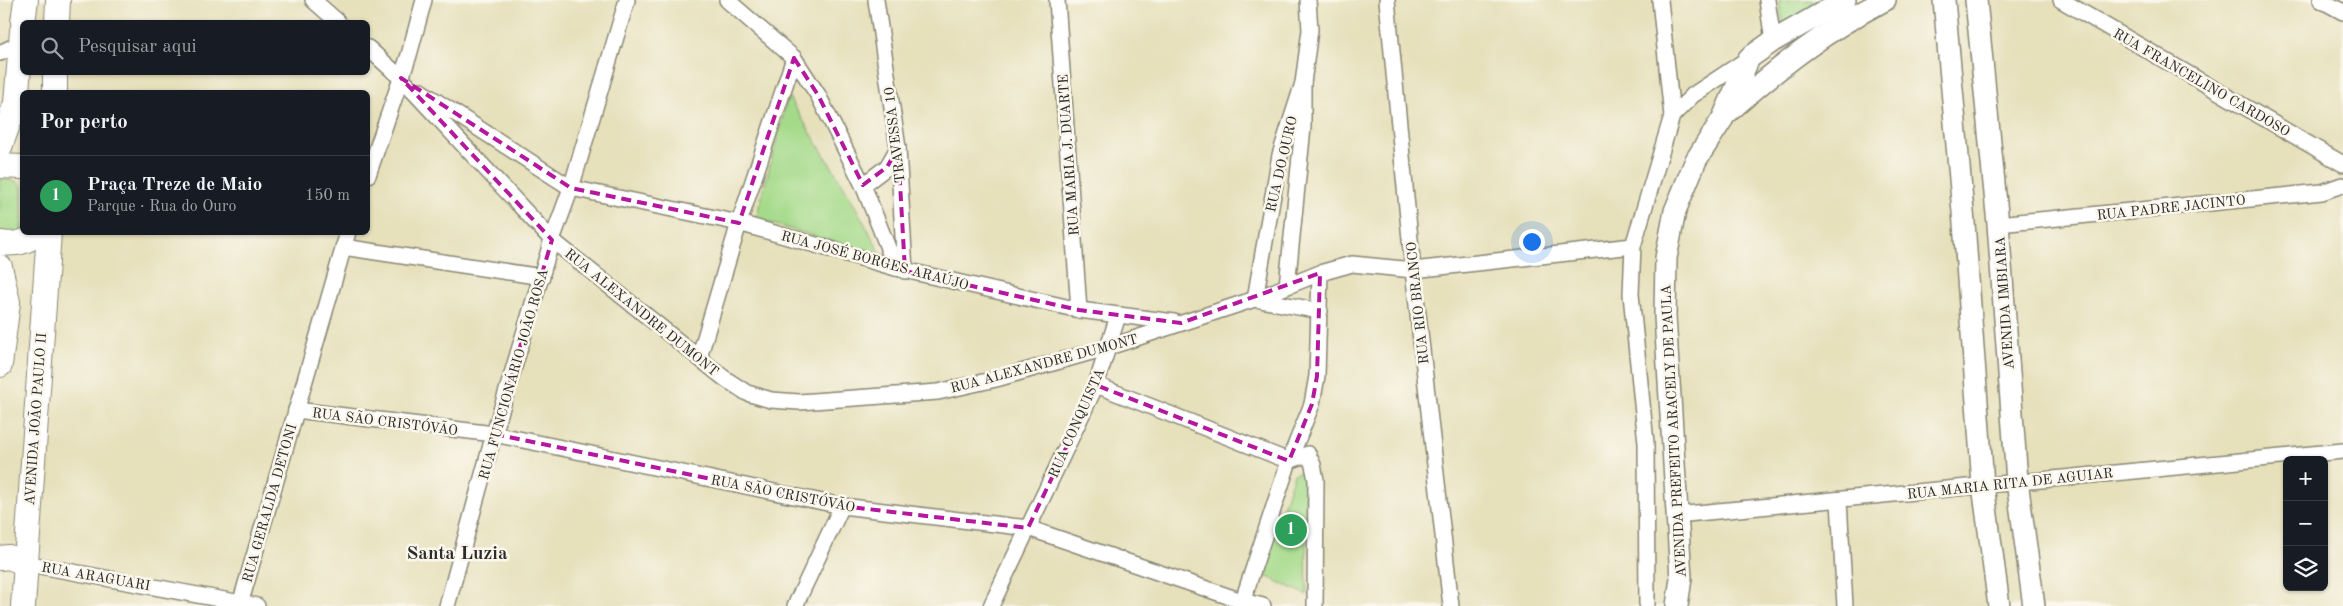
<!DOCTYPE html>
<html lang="pt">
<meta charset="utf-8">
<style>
:root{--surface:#171b24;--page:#20242c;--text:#f1f3f6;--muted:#9ea1a6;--line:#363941;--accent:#2563eb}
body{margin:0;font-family:"Old Standard TT",serif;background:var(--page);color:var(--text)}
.controls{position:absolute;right:15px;bottom:15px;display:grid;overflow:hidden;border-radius:8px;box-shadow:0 1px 4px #0004}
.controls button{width:45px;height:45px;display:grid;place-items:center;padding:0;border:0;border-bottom:1px solid var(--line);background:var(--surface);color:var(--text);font:25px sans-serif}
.you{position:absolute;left:1531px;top:241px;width:18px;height:18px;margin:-12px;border:4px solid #fff;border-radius:50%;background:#1a73e8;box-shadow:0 0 0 8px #1a73e833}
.badge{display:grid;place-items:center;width:32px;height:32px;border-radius:50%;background:var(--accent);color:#fff;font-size:16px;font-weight:700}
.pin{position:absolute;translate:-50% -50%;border:2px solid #fff;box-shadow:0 1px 5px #0006}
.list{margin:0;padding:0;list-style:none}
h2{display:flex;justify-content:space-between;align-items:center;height:65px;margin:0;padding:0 20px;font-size:21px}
h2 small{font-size:16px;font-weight:400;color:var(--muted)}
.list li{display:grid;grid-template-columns:32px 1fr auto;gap:15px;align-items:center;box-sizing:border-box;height:80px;padding:0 20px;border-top:1px solid var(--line)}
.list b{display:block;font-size:19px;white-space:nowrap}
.list p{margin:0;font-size:16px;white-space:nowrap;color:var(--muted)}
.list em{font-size:16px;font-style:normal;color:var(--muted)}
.icon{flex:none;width:28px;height:28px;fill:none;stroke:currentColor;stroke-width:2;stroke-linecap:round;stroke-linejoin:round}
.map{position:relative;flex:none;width:2343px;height:606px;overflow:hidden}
.search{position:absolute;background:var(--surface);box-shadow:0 1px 4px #0004;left:20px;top:20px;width:350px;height:55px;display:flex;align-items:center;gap:12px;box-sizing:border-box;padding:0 18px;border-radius:8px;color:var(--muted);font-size:19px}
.panel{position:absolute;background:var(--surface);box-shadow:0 1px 4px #0004;left:20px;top:90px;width:350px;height:145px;border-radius:8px}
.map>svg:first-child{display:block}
.green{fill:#a5da8a;stroke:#68825a}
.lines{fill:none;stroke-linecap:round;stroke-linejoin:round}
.minor-casing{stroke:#888673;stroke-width:18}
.secondary-casing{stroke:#888673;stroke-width:24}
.primary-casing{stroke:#888673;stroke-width:26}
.minor{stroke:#fff;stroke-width:15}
.secondary{stroke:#fff;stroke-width:21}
.primary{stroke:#fff;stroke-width:24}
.marked{fill:none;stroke:#b5179e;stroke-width:4;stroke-dasharray:10 6;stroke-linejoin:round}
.labels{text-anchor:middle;stroke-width:5;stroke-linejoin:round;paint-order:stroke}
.street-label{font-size:14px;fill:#2b2b2b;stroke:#fbf7ec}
.district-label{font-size:19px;font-weight:bold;fill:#2b2b2b;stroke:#fbf7ec}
</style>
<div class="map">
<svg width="2343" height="606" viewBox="0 0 2343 606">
<rect width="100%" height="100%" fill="#fbf7ec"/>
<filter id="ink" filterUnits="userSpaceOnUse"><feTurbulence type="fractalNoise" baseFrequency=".02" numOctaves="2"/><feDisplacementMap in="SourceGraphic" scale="10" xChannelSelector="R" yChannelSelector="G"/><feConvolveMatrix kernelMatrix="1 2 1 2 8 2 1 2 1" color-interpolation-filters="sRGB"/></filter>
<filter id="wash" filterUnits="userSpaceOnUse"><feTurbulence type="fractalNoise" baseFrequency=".0096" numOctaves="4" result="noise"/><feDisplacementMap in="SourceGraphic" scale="20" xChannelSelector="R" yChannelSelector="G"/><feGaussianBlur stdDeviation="1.12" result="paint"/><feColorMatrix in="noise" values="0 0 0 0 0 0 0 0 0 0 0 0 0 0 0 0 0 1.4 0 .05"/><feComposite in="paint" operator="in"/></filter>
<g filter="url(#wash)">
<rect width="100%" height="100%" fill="#e6e0bb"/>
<!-- green -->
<g class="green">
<polygon points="1779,0 1830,0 1783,25"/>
<polygon points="788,96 849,195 882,256 756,219"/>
<polygon points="3,179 16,181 22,186 22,231 0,236 0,180"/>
<polygon points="1301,472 1304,474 1305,486 1307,595 1261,574 1294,474"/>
</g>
</g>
<g filter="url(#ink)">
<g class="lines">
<!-- minor casing -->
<g class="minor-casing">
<g id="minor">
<polyline points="313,0 338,22"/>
<polyline points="727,0 794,58 818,95 863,185 896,268"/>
<polyline points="876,0 898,148 905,271"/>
<polyline points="1057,0 1079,310"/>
<polyline points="1387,0 1413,270 1451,606"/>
<polyline points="1660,0 1672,116"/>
<polyline points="1767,0 1773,41"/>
<polyline points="2061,0 2343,164"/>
<polyline points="2321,0 2343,12"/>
<polyline points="368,48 401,78 552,240 724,378 747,393 771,400 799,402 938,392 996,379 1109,347 1255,299 1320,273 1352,264 1413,270 1633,246"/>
<polyline points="0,53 21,43"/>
<polyline points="1303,83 1280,155 1255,299 1320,311"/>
<polyline points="419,90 571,188 739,223 896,268 1079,310 1174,322"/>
<polyline points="368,175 409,55 424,0"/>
<polyline points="863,185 887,167 898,148"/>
<polyline points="1998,224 2322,192 2342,185"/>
<polyline points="343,247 542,277"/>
<polyline points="1287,286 1303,127 1303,83 1310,30 1308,0"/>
<polyline points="699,358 739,223 794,58"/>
<polyline points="1096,385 1289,461 1308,454 1313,465 1316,480 1315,606"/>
<polyline points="296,410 494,434 842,506 1028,528 1242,601 1263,606"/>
<polyline points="1839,501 1845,606"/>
<polyline points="1676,515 2343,451"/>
<polyline points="24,563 257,606"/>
<polyline points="1647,604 1646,443 1631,294 1633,246 1672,116 1693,95 1749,58"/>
<polyline points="242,606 241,601 348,232"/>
<polyline points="447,606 494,434 552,240 571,188 627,0"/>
<polyline points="795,606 842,506"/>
<polyline points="991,606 1096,385 1118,316"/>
<polyline points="1241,606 1289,461 1312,404 1317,376 1320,273"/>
</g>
</g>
<!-- secondary casing -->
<g class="secondary-casing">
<g id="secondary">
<polyline points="1944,0 1964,223 1983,485 1999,606"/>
<polyline points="1976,0 1998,224 2017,481 2034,606"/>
<path d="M1728,112C1779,67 1824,31 1885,0"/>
<polyline points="1677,606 1681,578 1665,316 1666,258 1675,211 1696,160 1723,118 1749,58 1773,41 1845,0"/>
</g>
</g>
<!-- primary casing -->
<g class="primary-casing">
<g id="primary">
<polyline points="23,22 26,0"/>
<polyline points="57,22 58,0"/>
<polyline points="55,92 55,72"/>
<polyline points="0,147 16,103 22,31"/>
<polyline points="0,166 22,167"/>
<path d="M0,243C15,245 27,243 38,232"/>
<polyline points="0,267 8,302 0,365"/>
<polyline points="0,558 9,557 24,563"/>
<polyline points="23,606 49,232"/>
</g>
</g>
<!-- minor -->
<use href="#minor" class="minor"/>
<!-- secondary -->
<use href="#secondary" class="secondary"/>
<!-- primary -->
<use href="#primary" class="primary"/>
</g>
</g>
<!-- marked area -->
<path class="marked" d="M794,58L818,95L863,185L887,167L898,148L905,271L1079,310L1181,323L1320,273L1317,376L1312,404L1289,461L1096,385L1028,528L842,506L494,434L552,240L401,78L571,188L739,223Z"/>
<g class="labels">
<!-- street labels -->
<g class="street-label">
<text transform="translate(2202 82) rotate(30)" y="5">RUA FRANCELINO CARDOSO</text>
<text transform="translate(894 135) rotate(-97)" y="5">TRAVESSA 10</text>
<text transform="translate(1068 155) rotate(-94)" y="5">RUA MARIA J. DUARTE</text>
<text transform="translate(1281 164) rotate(-77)" y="5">RUA DO OURO</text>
<text transform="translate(2171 207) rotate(-6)" y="5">RUA PADRE JACINTO</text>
<text transform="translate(875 260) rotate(15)" y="5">RUA JOSÉ BORGES ARAÚJO</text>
<text transform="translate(1417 303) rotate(-96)" y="5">RUA RIO BRANCO</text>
<text transform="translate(2004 303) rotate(-94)" y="5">AVENIDA IMBIARA</text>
<text transform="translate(642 312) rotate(39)" y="5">RUA ALEXANDRE DUMONT</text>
<text transform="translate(1044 363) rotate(-15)" y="5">RUA ALEXANDRE DUMONT</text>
<text transform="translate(513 374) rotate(-74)" y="5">RUA FUNCIONÁRIO JOÃO ROSA</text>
<text transform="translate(35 419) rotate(-86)" y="5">AVENIDA JOÃO PAULO II</text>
<text transform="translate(385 421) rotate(7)" y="5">RUA SÃO CRISTÓVÃO</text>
<text transform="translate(1076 423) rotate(-66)" y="5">RUA CONQUISTA</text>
<text transform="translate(1673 431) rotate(-93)" y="5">AVENIDA PREFEITO ARACELY DE PAULA</text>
<text transform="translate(2010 483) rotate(-6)" y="5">RUA MARIA RITA DE AGUIAR</text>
<text transform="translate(783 493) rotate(11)" y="5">RUA SÃO CRISTÓVÃO</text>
<text transform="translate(269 503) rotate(-74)" y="5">RUA GERALDA DETONI</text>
<text transform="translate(96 576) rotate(10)" y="5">RUA ARAGUARI</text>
</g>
<!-- district labels -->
<g class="district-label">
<text x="457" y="559">Santa Luzia</text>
</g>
</g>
</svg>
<div class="controls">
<button>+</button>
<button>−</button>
<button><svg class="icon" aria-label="layers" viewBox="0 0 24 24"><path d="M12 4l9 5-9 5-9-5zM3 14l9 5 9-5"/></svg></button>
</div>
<div class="you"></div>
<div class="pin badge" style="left:1291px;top:530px;background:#2e9e5b">1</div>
<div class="search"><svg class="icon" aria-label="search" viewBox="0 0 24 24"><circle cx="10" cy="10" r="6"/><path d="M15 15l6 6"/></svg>Pesquisar aqui</div>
<section class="panel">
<h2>Por perto<small></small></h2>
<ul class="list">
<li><span class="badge" style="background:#2e9e5b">1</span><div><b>Praça Treze de Maio</b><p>Parque · Rua do Ouro</p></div><em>150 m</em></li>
</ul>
</section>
</div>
